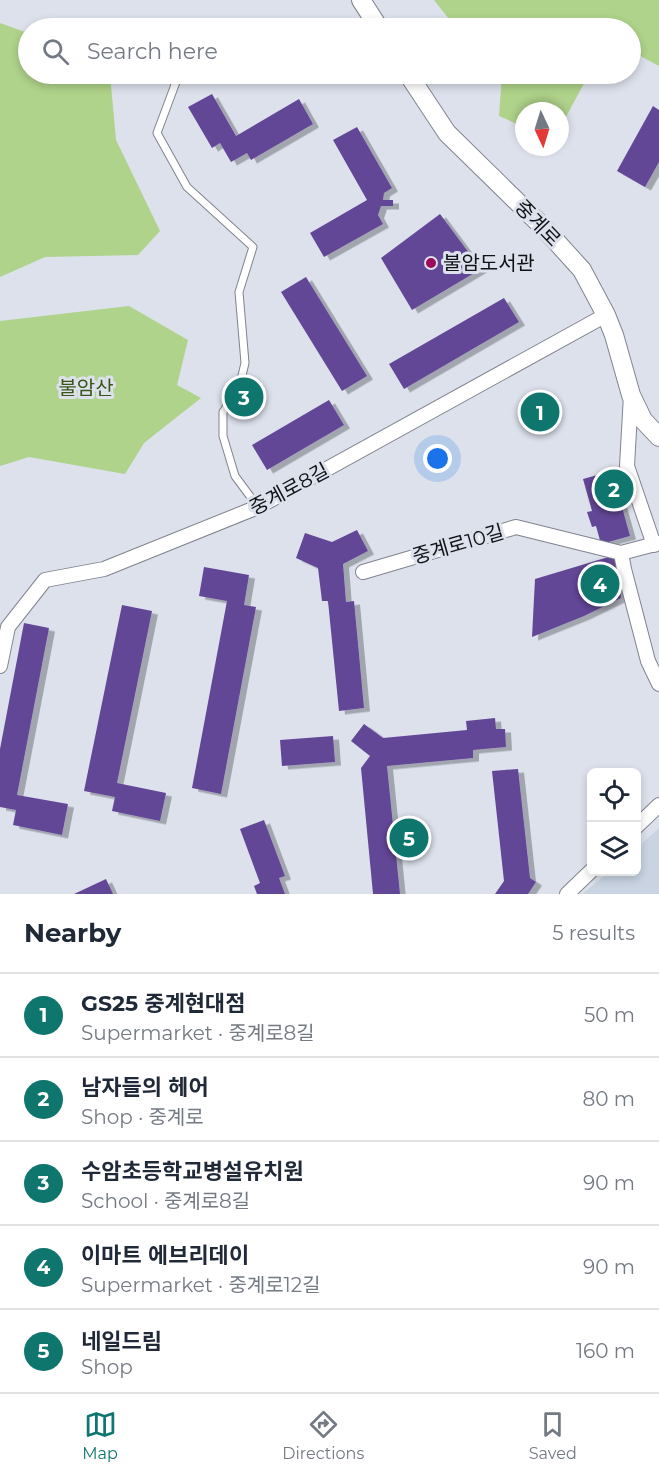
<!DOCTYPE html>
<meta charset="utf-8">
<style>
:root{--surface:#fff;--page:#f6f6f7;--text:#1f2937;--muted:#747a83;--line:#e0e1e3;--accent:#0f766e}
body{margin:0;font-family:Montserrat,"Noto Sans KR",sans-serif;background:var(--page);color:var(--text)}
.controls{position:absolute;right:18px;bottom:18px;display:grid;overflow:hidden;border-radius:9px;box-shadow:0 3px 9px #0003}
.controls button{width:54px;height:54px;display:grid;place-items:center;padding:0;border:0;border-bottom:2px solid var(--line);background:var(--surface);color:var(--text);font:30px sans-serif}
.compass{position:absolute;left:515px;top:102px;width:54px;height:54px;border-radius:50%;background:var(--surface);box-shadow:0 3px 9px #0003;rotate:176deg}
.you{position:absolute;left:438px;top:459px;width:21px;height:21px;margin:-15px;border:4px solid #fff;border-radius:50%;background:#1a73e8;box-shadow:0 0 0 9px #1a73e833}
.badge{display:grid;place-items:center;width:39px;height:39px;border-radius:50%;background:var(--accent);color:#fff;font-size:20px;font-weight:700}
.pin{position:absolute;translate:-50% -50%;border:3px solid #fff;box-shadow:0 2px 6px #0006}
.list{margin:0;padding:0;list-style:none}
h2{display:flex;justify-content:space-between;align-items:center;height:78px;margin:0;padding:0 24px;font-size:26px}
h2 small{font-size:20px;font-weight:400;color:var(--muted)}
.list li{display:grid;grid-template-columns:39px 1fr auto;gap:18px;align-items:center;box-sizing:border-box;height:84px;padding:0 24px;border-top:2px solid var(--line)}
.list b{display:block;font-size:22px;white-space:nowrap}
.list p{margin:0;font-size:20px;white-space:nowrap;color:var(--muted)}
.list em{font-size:20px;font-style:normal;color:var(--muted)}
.icon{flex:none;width:33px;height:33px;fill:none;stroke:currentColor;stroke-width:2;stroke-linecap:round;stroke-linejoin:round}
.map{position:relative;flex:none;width:659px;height:894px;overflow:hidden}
.search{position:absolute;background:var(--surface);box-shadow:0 3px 9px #0003;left:18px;right:18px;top:18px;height:66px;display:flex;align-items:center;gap:15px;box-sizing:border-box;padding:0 21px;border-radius:33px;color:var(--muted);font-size:22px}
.sheet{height:498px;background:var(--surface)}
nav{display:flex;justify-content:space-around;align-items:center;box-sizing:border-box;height:84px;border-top:2px solid var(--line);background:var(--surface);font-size:16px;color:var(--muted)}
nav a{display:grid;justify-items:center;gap:3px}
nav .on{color:var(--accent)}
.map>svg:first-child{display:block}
.built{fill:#c9d3e2}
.green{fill:#afd38a}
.building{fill:#644797;filter:url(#shadow)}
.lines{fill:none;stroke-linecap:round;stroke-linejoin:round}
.service-casing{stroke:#7f848e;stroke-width:9}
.minor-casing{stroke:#7f848e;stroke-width:16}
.tertiary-casing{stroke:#7f848e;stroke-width:20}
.service{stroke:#fff;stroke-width:7}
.minor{stroke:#fff;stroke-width:14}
.tertiary{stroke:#fff;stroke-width:18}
.poi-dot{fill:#9c0b59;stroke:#dce1ec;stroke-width:2}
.labels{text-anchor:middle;stroke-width:6;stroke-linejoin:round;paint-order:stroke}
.street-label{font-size:20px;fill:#101215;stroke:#dce1ec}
.poi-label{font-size:20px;fill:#101215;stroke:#dce1ec;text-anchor:start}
.park-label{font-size:20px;fill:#3b5517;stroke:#dce1ec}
</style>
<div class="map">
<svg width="659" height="894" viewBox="0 0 659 894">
<defs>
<filter id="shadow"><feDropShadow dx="6" dy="3.5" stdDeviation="0" flood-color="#0004"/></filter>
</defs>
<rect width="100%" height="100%" fill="#dce1ec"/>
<!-- built -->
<polygon class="built" points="659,828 659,894 582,894 609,872 636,872 637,848"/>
<!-- green -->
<g class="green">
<polygon points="434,0 659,0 659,66 631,51 630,28 456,28"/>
<polygon points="0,23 28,33 28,74 110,74 116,140 160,231 138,255 45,257 0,277"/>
<polygon points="502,74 589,74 560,128 560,111 524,111 524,127 499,116"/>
<polygon points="129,306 188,340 177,385 201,398 144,443 125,474 29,457 0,466 0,321"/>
</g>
<!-- building -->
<g class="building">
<polygon points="212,94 236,136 299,99 313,124 251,160 247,153 231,162 220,143 212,148 188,107"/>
<polygon points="653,106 659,110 659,162 645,187 617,171"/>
<polygon points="357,127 392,188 384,193 383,200 393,200 393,206 381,206 378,215 383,224 324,257 310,233 367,200 333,140"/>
<polygon points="440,214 481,269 412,310 381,258"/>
<polygon points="306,277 367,376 342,391 281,292"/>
<polygon points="504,298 519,322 404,389 389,364"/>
<polygon points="329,400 344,425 267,470 252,445"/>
<polygon points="612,471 630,536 601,544 596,526 592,527 587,512 592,511 583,479"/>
<polygon points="357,530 368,551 343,564 346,602 354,601 364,708 339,711 328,601 322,601 318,568 296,558 305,533 332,542"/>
<polygon points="615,555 621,598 584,616 532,637 535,579"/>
<polygon points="204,567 249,575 244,605 256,607 221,794 192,788 227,601 199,596"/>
<polygon points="122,605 152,611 117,783 166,793 160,821 112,811 115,797 84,791"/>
<polygon points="24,623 49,628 17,795 68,804 62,835 13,825 16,810 0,807 0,749"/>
<polygon points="495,718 496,729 505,729 506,747 473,750 473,758 387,766 400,894 373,894 361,768 370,756 351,741 364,724 383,738 467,730 466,721"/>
<polygon points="333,736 335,762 282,766 280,740"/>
<polygon points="518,769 530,878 536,882 528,894 495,894 504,881 492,771"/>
<polygon points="264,820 285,876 279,878 285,894 257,894 254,886 260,883 240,829"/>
<polygon points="106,879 113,894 74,894"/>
</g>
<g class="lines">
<!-- service casing -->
<g class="service-casing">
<polyline id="service" points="179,74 157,133 187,187 253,247 239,292 245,363 239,388 223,412 223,436 235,476 258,507"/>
</g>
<!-- minor casing -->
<g class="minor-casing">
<g id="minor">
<polyline points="631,395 627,466 654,545"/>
<polyline points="621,553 624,569 648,661 659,684"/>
<polyline points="363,572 516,527 621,553 659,543"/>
<polyline points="0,666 8,627 45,580 104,569 258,507 606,315"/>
<polyline points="636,827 659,805"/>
<polyline points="567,894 592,870"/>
</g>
</g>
<!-- tertiary casing -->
<g class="tertiary-casing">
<g id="tertiary">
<polyline points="361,0 379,28"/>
<polyline points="408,74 447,133 544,228 582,270 606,315 614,335 631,395 643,420 659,437"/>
</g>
</g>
<!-- service -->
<use href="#service" class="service"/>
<!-- minor -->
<use href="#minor" class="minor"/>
<!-- tertiary -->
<use href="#tertiary" class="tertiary"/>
</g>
<!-- markers -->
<circle class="poi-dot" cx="431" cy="263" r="6"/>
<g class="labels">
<!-- street labels -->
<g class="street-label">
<text transform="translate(538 223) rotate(46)" y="7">중계로</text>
<text transform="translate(289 489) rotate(-28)" y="7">중계로8길</text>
<text transform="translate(458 544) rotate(-16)" y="7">중계로10길</text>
</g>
<!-- poi labels -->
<g class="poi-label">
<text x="443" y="270">불암도서관</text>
</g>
<!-- park labels -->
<g class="park-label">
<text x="86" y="395">불암산</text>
</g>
</g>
</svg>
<div class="controls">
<button><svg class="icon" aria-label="locate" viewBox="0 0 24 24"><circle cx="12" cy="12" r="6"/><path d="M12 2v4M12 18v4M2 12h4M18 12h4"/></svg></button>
<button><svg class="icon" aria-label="layers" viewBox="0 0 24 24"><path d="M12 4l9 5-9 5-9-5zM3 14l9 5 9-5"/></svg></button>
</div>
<svg class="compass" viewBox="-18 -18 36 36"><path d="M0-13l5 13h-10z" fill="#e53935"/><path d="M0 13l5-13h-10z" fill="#747a83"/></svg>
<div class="you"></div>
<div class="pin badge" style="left:540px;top:412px">1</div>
<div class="pin badge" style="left:614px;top:489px">2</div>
<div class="pin badge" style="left:244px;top:397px">3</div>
<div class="pin badge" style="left:600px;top:584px">4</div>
<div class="pin badge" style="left:409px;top:838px">5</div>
<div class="search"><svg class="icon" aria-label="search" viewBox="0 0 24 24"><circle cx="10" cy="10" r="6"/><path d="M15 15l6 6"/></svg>Search here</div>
</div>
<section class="sheet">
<h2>Nearby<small>5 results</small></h2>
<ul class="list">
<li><span class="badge">1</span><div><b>GS25 중계현대점</b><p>Supermarket · 중계로8길</p></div><em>50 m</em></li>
<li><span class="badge">2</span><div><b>남자들의 헤어</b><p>Shop · 중계로</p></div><em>80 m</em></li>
<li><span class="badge">3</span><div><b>수암초등학교병설유치원</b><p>School · 중계로8길</p></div><em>90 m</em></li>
<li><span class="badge">4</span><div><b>이마트 에브리데이</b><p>Supermarket · 중계로12길</p></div><em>90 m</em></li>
<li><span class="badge">5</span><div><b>네일드림</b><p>Shop</p></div><em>160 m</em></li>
</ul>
</section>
<nav>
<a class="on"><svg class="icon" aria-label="map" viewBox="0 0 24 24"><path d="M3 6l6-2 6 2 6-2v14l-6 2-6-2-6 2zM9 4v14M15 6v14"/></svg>Map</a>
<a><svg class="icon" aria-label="directions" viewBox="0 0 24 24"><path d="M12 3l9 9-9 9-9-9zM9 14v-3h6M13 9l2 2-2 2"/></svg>Directions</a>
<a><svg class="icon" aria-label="saved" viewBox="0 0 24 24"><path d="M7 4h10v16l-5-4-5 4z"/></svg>Saved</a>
</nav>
